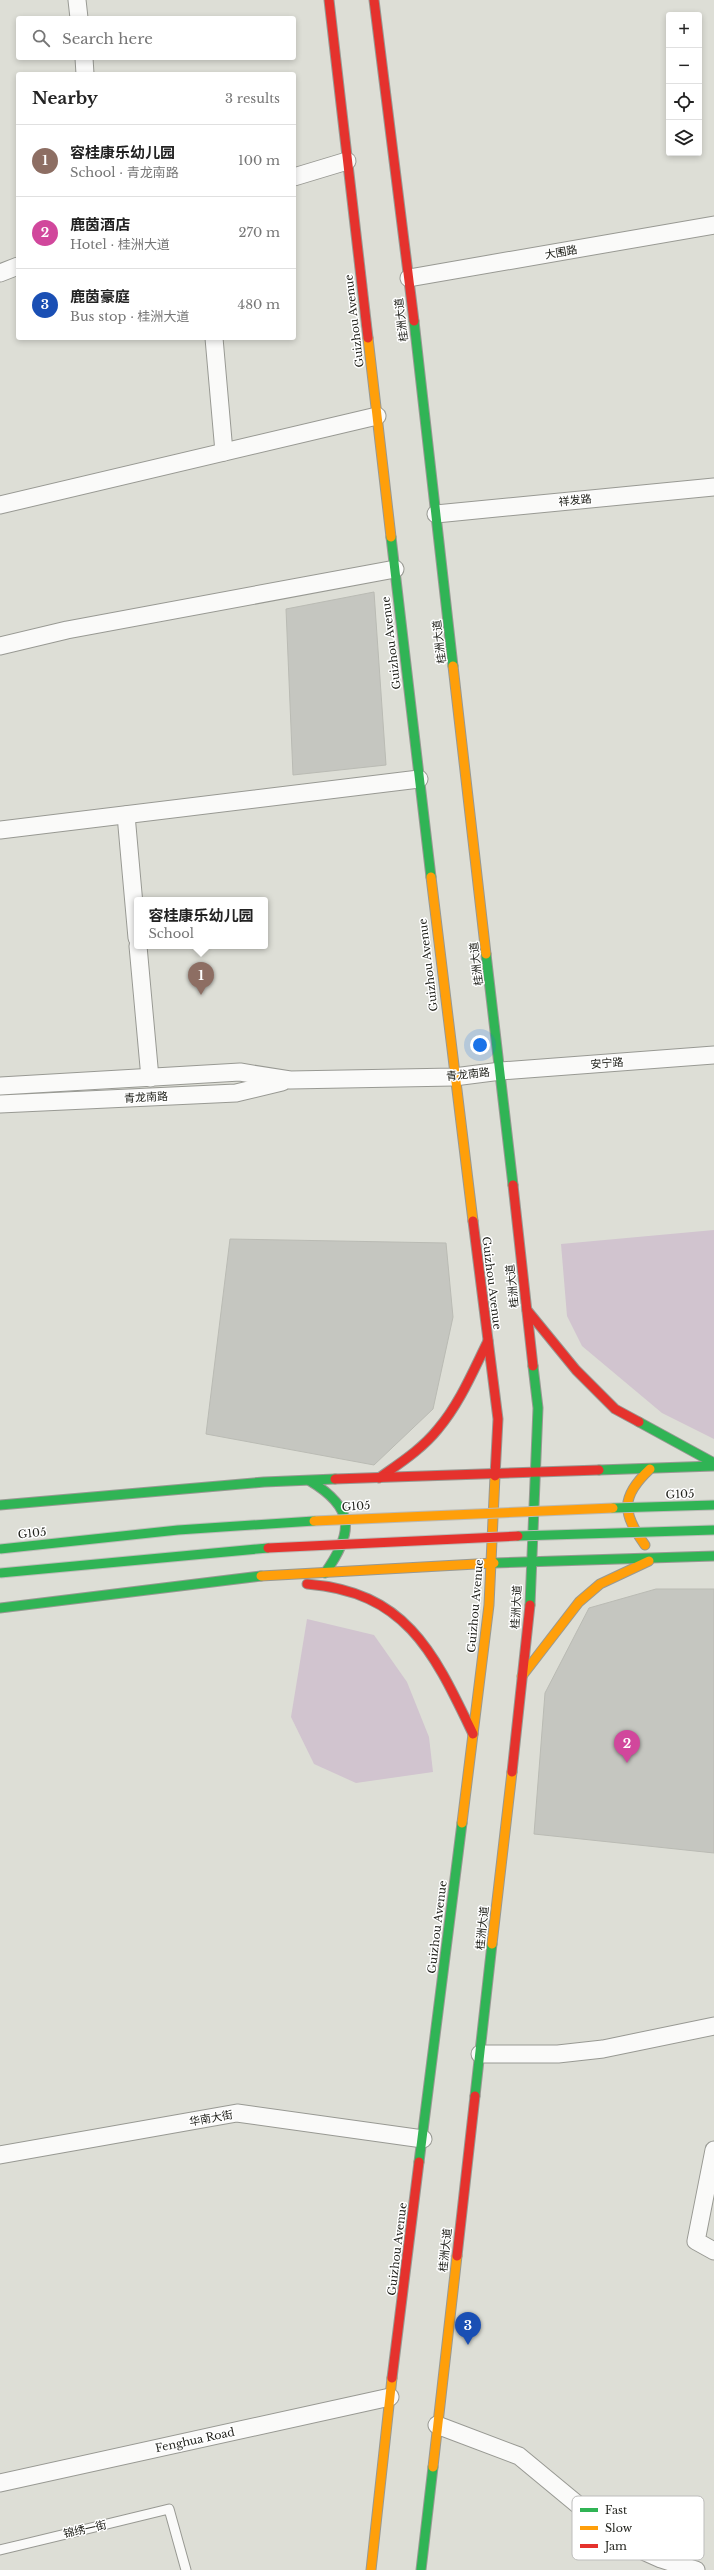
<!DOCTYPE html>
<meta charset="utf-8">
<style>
:root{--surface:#fff;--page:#f6f6f6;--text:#222;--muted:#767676;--line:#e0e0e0;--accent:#db2777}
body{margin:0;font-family:"Libre Baskerville","Noto Sans SC",serif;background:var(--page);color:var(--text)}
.controls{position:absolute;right:12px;top:12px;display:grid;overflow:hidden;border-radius:4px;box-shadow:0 2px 6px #0003}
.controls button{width:36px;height:36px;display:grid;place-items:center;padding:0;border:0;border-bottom:1px solid var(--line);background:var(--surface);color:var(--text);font:20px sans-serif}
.you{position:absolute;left:480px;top:1045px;width:14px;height:14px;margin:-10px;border:3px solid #fff;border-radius:50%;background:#1a73e8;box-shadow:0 0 0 6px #1a73e833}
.badge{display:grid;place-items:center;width:26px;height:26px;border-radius:50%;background:var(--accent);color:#fff;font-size:13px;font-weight:700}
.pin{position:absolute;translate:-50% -33px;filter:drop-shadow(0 1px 2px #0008)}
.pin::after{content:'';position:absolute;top:21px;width:14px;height:12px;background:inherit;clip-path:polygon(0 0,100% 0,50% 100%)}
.popup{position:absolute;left:134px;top:897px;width:134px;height:52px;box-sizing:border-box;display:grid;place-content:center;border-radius:4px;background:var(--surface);filter:drop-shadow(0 1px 3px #0005);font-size:13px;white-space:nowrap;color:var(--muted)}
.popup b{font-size:15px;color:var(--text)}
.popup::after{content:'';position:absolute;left:50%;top:100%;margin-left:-8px;border:8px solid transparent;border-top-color:var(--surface)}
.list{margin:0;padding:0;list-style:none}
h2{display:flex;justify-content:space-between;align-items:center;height:52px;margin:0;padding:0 16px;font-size:17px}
h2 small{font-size:13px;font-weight:400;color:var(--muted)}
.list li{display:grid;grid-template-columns:26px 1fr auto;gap:12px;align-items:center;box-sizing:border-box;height:72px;padding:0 16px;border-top:1px solid var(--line)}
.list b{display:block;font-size:15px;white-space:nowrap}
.list p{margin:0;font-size:13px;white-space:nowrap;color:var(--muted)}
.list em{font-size:13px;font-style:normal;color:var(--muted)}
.icon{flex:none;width:22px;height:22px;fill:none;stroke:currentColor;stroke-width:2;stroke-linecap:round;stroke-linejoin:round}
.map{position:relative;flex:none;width:714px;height:2570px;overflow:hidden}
.search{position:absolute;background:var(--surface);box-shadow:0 2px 6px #0003;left:16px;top:16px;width:280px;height:44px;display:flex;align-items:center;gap:10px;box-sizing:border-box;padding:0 14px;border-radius:4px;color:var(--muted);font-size:15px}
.panel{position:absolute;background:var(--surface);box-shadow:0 2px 6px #0003;left:16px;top:72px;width:280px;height:268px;border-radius:4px}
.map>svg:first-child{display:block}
.green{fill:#d1c4cf}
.building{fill:#c5c6c0;stroke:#babbb4}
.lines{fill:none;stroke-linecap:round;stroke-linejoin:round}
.lane-casing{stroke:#989993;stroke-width:11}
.street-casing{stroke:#989993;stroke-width:19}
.fast-casing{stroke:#989993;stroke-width:11}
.slow-casing{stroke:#989993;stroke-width:11}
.jam-casing{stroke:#989993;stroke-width:11}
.lane{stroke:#fafaf9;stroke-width:9}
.street{stroke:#fafaf9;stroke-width:17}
.fast{stroke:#30b455;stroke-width:9}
.slow{stroke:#ff9f0a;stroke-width:9}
.jam{stroke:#e5322d;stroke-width:9}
.fast-bridge-casing{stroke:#bbbbb7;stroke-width:11;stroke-linecap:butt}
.slow-bridge-casing{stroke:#bbbbb7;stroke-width:11;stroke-linecap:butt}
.jam-bridge-casing{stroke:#bbbbb7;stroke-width:11;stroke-linecap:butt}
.fast-bridge{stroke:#30b455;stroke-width:9}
.slow-bridge{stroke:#ff9f0a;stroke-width:9}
.jam-bridge{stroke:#e5322d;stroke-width:9}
.labels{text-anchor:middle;stroke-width:3;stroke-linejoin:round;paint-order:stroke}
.street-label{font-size:11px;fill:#23241e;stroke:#fff}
.key{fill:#fff;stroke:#bdbdbc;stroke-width:1}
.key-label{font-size:11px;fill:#23241e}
</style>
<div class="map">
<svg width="714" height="2570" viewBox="0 0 714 2570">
<rect width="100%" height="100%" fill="#ddded6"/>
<!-- green -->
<g class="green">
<polygon points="714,1230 714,1439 662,1413 582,1346 567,1316 561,1244"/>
<polygon points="307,1619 374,1635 407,1682 429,1737 433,1772 356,1783 314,1764 291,1717"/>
</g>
<!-- building -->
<g class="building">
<polygon points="374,592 386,765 293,775 286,609"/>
<polygon points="230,1239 446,1243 453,1317 433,1409 374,1465 206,1434"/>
<polygon points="656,1589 714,1589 714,1853 534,1834 545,1693 589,1608"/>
</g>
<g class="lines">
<!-- lane casing -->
<g class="lane-casing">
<polyline id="lane" points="0,2550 169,2509 186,2570"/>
</g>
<!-- street casing -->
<g class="street-casing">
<g id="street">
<polyline points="77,0 79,18"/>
<polyline points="84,58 85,74"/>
<polyline points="294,177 347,161"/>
<polyline points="0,273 18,266"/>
<polyline points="409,278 714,225"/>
<polyline points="214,338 224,452"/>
<polyline points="0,505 377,416"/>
<polyline points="436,514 714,487"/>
<polyline points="0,646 67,630 395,569"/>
<polyline points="126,815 137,938"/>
<polyline points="0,830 419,779"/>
<polyline points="138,946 150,1078"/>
<polyline points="0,1086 240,1072 290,1080 454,1077 501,1071 714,1055"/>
<polyline points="0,1104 236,1093 282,1082"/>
<polyline points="480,2054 558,2054 603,2049 714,2026"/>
<polyline points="714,2150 696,2241 714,2251"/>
<polyline points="0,2155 237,2113 423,2139"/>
<polyline points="437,2425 519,2456 623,2542 661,2559 696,2570"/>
<polyline points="0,2483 390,2397"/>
</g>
</g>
<!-- fast casing -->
<g class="fast-casing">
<g id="fast">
<polyline points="414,321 453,666"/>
<polyline points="391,537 431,877"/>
<polyline points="486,954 513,1185"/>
<polyline points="639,1422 714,1463"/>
<polyline points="599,1470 714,1466"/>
<path d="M310,1481C355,1508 354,1532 325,1573"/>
<polyline points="0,1505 264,1482 335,1479"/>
<polyline points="494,1563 714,1556"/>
<polyline points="530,1605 538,1408 533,1366"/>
<polyline points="0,1608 261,1576"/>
<polyline points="475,2096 492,1944"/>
<polyline points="419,2162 462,1823"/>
<polyline points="421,2570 433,2467"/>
</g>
</g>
<!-- slow casing -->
<g class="slow-casing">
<g id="slow">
<polyline points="368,338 391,537"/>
<polyline points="453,666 486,954"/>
<polyline points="431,877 473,1221"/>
<path d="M645,1545C622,1513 620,1497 650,1469"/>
<polyline points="261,1576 494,1563"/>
<polyline points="522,1676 579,1602 600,1584 649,1561"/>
<polyline points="462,1823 489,1605 495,1476"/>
<polyline points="492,1944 512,1772"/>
<polyline points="433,2467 457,2256"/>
<polyline points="371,2570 392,2378"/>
</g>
</g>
<!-- jam casing -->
<g class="jam-casing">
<g id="jam">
<polyline points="329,0 368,338"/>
<polyline points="374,0 414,321"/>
<polyline points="513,1185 533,1366"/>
<polyline points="473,1221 498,1419 495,1476"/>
<polyline points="527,1310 576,1370 615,1409 639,1422"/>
<path d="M379,1478C400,1463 422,1449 438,1429C460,1403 473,1371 488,1341"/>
<polyline points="335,1479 599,1470"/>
<path d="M307,1584C407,1592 434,1653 473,1734"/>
<polyline points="512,1772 530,1605"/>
<polyline points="457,2256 475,2096"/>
<polyline points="392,2378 419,2162"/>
</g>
</g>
<!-- lane -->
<use href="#lane" class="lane"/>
<!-- street -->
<use href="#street" class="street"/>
<!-- fast -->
<use href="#fast" class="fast"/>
<!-- slow -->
<use href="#slow" class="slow"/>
<!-- jam -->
<use href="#jam" class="jam"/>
<!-- fast-bridge casing -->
<g class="fast-bridge-casing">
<g id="fast-bridge">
<polyline points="613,1508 714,1505"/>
<polyline points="518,1536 714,1530"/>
<polyline points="0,1549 178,1530 314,1521"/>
<polyline points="0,1573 268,1548"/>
</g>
</g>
<!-- slow-bridge casing -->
<g class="slow-bridge-casing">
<polyline id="slow-bridge" points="314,1521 613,1508"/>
</g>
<!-- jam-bridge casing -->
<g class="jam-bridge-casing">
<polyline id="jam-bridge" points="268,1548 518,1536"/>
</g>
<!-- fast-bridge -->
<use href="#fast-bridge" class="fast-bridge"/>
<!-- slow-bridge -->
<use href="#slow-bridge" class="slow-bridge"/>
<!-- jam-bridge -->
<use href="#jam-bridge" class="jam-bridge"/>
</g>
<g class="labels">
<!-- street labels -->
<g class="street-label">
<text transform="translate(561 252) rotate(-10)" y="4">大围路</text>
<text transform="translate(401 320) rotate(-97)" y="4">桂洲大道</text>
<text transform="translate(354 321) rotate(-97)" y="4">Guizhou Avenue</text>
<text transform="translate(575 500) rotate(-6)" y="4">祥发路</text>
<text transform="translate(439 642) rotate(-97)" y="4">桂洲大道</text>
<text transform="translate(391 643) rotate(-97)" y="4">Guizhou Avenue</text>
<text transform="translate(476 964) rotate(-97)" y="4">桂洲大道</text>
<text transform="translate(428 965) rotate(-97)" y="4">Guizhou Avenue</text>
<text transform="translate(607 1063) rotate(-4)" y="4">安宁路</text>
<text transform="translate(468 1074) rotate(-6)" y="4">青龙南路</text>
<text transform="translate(146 1097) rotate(-3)" y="4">青龙南路</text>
<text transform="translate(492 1283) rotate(83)" y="4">Guizhou Avenue</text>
<text transform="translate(512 1286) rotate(-96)" y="4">桂洲大道</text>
<text transform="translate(680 1494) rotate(-2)" y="4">G105</text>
<text transform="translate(356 1506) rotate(-4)" y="4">G105</text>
<text transform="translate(32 1533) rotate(-6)" y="4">G105</text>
<text transform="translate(475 1606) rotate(-85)" y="4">Guizhou Avenue</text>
<text transform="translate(516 1607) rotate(-87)" y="4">桂洲大道</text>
<text transform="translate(437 1927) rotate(-83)" y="4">Guizhou Avenue</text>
<text transform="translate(482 1928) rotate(-84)" y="4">桂洲大道</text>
<text transform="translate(211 2118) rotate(-10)" y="4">华南大街</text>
<text transform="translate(397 2249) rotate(-83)" y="4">Guizhou Avenue</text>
<text transform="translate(445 2250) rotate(-84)" y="4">桂洲大道</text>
<text transform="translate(195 2440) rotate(-12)" y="4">Fenghua Road</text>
<text transform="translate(85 2529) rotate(-13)" y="4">锦绣一街</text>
</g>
</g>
<!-- legend -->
<rect x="572" y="2496" width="132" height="64" rx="6" class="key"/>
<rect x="580" y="2508" width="18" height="4" fill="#30b455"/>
<rect x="580" y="2526" width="18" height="4" fill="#ff9f0a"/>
<rect x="580" y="2544" width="18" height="4" fill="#e5322d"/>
<g class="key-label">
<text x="605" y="2514">Fast</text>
<text x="605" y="2532">Slow</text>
<text x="605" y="2550">Jam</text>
</g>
</svg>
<div class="controls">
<button>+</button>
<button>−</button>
<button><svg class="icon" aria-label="locate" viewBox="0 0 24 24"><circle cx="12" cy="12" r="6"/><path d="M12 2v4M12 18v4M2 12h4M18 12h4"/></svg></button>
<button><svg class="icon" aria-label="layers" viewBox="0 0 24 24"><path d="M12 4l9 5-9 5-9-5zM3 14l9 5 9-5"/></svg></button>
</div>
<div class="you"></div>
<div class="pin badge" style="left:201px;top:995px;background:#8d6e63">1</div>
<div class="popup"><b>容桂康乐幼儿园</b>School</div>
<div class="pin badge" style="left:627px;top:1763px;background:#d1479c">2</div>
<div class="pin badge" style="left:468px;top:2345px;background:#1a4fb4">3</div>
<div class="search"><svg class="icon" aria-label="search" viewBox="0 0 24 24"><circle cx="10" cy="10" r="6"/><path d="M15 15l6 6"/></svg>Search here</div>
<section class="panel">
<h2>Nearby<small>3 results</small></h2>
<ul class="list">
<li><span class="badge" style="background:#8d6e63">1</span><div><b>容桂康乐幼儿园</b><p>School · 青龙南路</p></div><em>100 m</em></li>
<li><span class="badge" style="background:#d1479c">2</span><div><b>鹿茵酒店</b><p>Hotel · 桂洲大道</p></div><em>270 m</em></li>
<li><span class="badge" style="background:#1a4fb4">3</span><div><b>鹿茵豪庭</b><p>Bus stop · 桂洲大道</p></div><em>480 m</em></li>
</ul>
</section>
</div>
